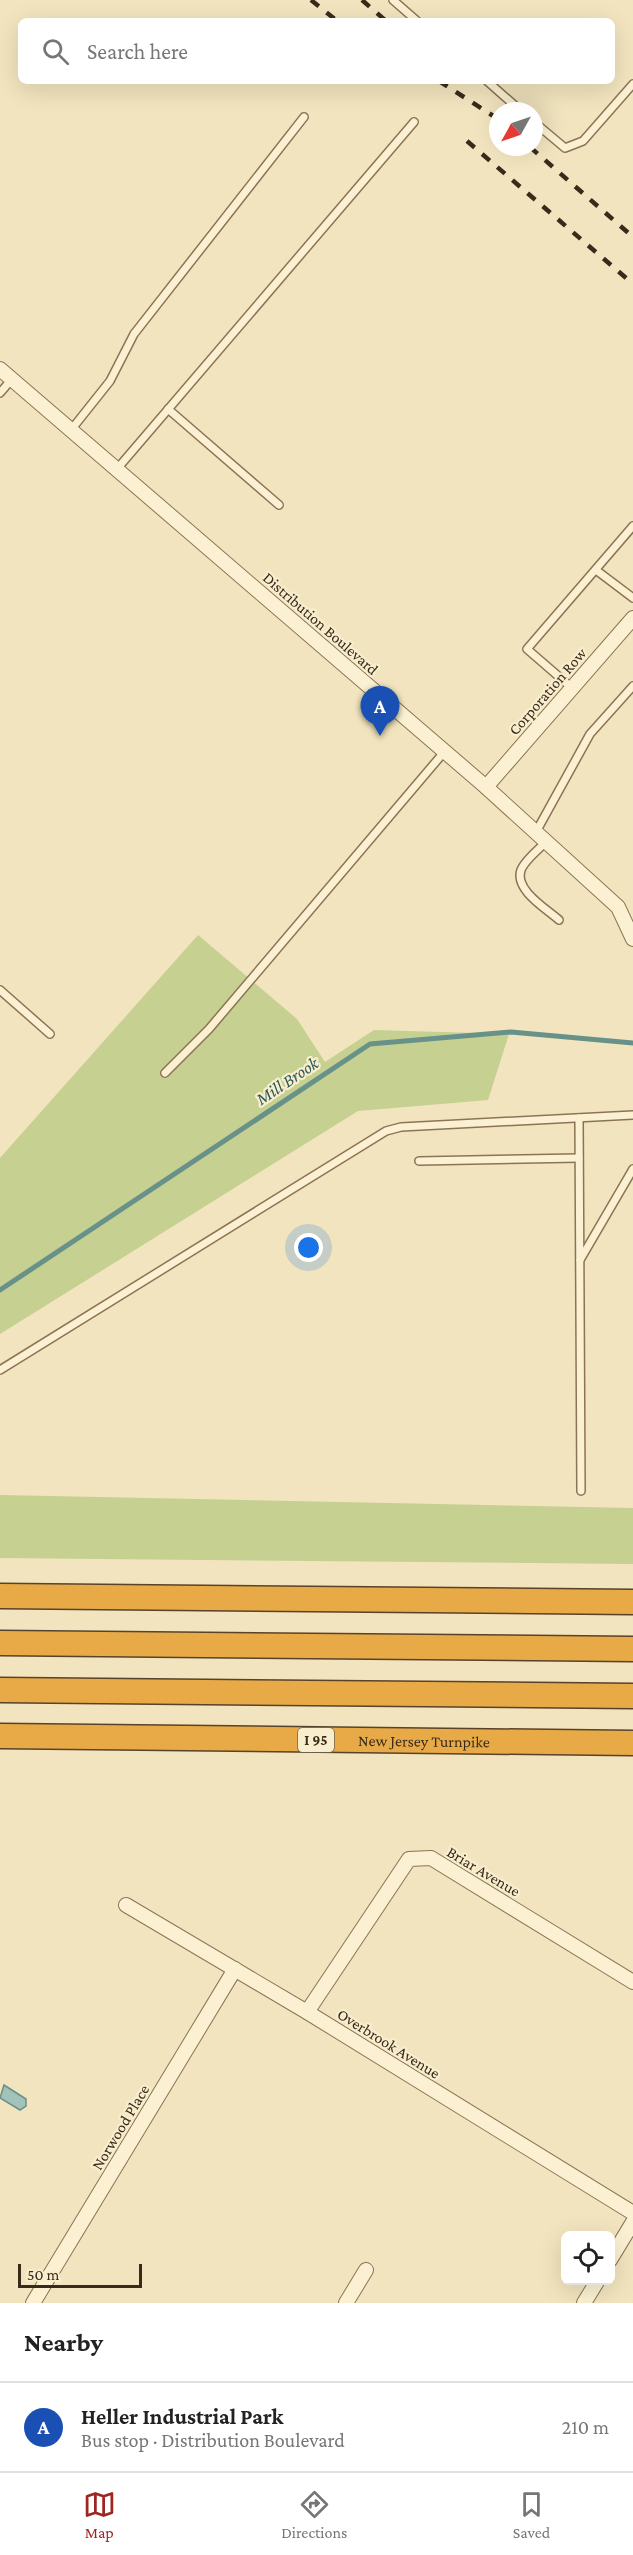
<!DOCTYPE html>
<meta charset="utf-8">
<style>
:root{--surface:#fff;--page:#f2f2f2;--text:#222;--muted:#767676;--line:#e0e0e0;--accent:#9e2621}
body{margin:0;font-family:"Crimson Pro",serif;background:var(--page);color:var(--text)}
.controls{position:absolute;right:18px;bottom:18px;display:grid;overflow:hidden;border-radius:9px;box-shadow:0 6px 24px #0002}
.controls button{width:54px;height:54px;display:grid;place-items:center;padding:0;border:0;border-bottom:2px solid var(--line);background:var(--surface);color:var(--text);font:30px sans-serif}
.compass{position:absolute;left:489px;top:102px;width:54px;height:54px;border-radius:50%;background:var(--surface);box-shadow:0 6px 24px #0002;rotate:230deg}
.scale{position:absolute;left:18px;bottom:15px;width:124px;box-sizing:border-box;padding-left:6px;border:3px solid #392b1b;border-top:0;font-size:16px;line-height:21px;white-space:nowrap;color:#392b1b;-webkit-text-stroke:4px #f8eece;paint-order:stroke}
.you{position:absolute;left:309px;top:1248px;width:21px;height:21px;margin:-15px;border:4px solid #fff;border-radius:50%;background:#1a73e8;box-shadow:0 0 0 9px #1a73e833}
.badge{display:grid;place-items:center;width:39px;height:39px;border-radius:50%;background:var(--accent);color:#fff;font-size:20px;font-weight:700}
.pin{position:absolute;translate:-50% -50px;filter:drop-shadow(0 2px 3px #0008)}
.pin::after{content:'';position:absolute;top:32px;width:21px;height:18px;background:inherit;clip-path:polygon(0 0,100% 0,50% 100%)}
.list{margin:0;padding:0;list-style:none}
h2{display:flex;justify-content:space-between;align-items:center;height:78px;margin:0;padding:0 24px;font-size:26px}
h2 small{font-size:20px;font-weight:400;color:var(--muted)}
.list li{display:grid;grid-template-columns:39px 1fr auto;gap:18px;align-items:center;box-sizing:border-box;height:90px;padding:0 24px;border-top:2px solid var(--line)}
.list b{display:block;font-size:22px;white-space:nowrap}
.list p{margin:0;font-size:20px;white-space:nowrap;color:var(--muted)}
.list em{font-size:20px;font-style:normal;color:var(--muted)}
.icon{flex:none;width:33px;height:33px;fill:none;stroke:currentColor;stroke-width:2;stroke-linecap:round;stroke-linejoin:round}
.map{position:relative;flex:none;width:633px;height:2303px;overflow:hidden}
.search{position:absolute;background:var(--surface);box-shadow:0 6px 24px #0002;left:18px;right:18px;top:18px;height:66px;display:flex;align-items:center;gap:15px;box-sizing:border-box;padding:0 21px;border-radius:9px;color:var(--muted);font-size:22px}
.sheet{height:168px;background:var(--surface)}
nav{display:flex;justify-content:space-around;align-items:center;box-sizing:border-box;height:84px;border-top:2px solid var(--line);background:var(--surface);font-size:16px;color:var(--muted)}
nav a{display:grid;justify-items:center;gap:3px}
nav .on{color:var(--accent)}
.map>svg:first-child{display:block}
.green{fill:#c5d091}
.water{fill:#a2c2ba;stroke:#689189;stroke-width:1.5}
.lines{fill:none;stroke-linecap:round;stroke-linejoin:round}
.stream{stroke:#689189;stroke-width:5}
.service-casing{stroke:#8b7455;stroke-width:10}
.minor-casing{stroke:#8b7455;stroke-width:16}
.motorway-casing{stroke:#58422a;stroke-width:27}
.service{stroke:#fbf1d2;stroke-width:7}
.minor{stroke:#fbf1d2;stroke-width:14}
.motorway{stroke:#e8aa47;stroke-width:24}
.rail{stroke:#392b1b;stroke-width:4.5;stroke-dasharray:10 10;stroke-linecap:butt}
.labels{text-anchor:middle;stroke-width:4.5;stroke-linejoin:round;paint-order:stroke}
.shield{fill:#f8eece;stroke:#726651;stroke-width:1.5}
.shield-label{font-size:15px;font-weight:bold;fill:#392b1b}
.street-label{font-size:16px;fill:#392b1b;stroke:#f8eece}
.water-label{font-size:18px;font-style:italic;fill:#295a59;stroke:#f8eece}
</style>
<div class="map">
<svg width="633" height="2303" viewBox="0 0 633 2303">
<rect width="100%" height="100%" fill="#f1e4be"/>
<!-- green -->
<g class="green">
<polygon points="198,935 297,1019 325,1062 374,1030 509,1034 488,1100 358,1111 0,1334 0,1158"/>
<polygon points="0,1495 633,1508 633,1564 0,1558"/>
</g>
<!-- water -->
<polygon class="water" points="4,2085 26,2099 26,2106 20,2110 0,2098"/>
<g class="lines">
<!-- stream -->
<polyline class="stream" points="0,1290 370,1044 511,1032 633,1043"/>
<!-- service casing -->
<g class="service-casing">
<g id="service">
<polyline points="393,0 417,21"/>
<polyline points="487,81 521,111"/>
<polyline points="534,122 565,148 583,141 633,84"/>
<polyline points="0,393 12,379"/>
<polyline points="168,409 279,505"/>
<polyline points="71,430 110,381 134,334 304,117"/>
<polyline points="117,469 414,122"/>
<polyline points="596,570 633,598"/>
<polyline points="572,688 527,649 633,526"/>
<polyline points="536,832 590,734 633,686"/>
<path d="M546,842C539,849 525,860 521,870C514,890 547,909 559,920"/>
<polyline points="0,990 50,1034"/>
<polyline points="165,1073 209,1029 445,751"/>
<polyline points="579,1118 581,1491"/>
<polyline points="419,1161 579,1158"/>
<polyline points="580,1260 633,1169"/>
<polyline points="0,1370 386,1131 401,1127 633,1115"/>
</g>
</g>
<!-- minor casing -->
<g class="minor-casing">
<g id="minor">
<polyline points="0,369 486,787 618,907 633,939"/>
<polyline points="486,787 633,618"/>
<polyline points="126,1905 307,2012 633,2213"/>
<polyline points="307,2012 409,1859 431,1858 633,1982"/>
<polyline points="610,2260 633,2222"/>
<polyline points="33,2303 235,1969"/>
<polyline points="346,2303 366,2270"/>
<polyline points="584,2303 598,2280"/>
</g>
</g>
<!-- motorway casing -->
<g class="motorway-casing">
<g id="motorway">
<polyline points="0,1596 633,1602"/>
<polyline points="0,1643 633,1649"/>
<polyline points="0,1690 633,1696"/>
<path id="s1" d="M0,1736L633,1743"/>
</g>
</g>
<!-- service -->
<use href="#service" class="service"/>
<!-- minor -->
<use href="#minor" class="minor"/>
<!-- motorway -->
<use href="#motorway" class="motorway"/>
<!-- rail -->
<g class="rail">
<polyline points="311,0 337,21"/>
<polyline points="362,0 386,21"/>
<polyline points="439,81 498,119"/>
<polyline points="467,141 633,284"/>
<polyline points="530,147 633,237"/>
</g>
</g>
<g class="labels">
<!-- shield labels -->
<rect class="shield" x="298" y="1728" width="36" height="24" rx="4.5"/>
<g class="shield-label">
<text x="316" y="1745">I 95</text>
</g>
<!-- street labels -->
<g class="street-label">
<text transform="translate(321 623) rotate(41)" y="6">Distribution Boulevard</text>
<text transform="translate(547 691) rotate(-49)" y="6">Corporation Row</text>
<text dy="6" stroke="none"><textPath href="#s1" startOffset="424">New Jersey Turnpike</textPath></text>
<text transform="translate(484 1871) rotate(31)" y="6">Briar Avenue</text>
<text transform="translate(389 2043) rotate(32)" y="6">Overbrook Avenue</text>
<text transform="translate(120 2127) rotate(-59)" y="6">Norwood Place</text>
</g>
<!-- water labels -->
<g class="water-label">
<text transform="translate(287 1081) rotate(-34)" y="6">Mill Brook</text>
</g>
</g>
</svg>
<div class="controls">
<button><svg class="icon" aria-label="locate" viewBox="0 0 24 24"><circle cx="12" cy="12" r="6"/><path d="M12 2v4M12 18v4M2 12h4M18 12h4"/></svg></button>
</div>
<svg class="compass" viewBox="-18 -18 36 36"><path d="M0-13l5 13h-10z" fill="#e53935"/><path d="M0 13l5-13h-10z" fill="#767676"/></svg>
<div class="scale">50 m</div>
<div class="you"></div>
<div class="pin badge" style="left:380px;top:736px;background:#1a4fb4">A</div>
<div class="search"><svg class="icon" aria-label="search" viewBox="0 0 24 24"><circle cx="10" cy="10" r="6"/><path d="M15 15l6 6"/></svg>Search here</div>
</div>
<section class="sheet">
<h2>Nearby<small></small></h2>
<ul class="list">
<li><span class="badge" style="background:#1a4fb4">A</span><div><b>Heller Industrial Park</b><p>Bus stop · Distribution Boulevard</p></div><em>210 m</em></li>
</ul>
</section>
<nav>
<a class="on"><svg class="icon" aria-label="map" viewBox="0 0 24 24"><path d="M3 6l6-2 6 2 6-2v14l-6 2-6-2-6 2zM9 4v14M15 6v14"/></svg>Map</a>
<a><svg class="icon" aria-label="directions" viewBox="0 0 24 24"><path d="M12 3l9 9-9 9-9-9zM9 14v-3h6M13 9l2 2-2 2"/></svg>Directions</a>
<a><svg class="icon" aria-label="saved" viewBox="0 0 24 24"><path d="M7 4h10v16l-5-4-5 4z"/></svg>Saved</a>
</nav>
